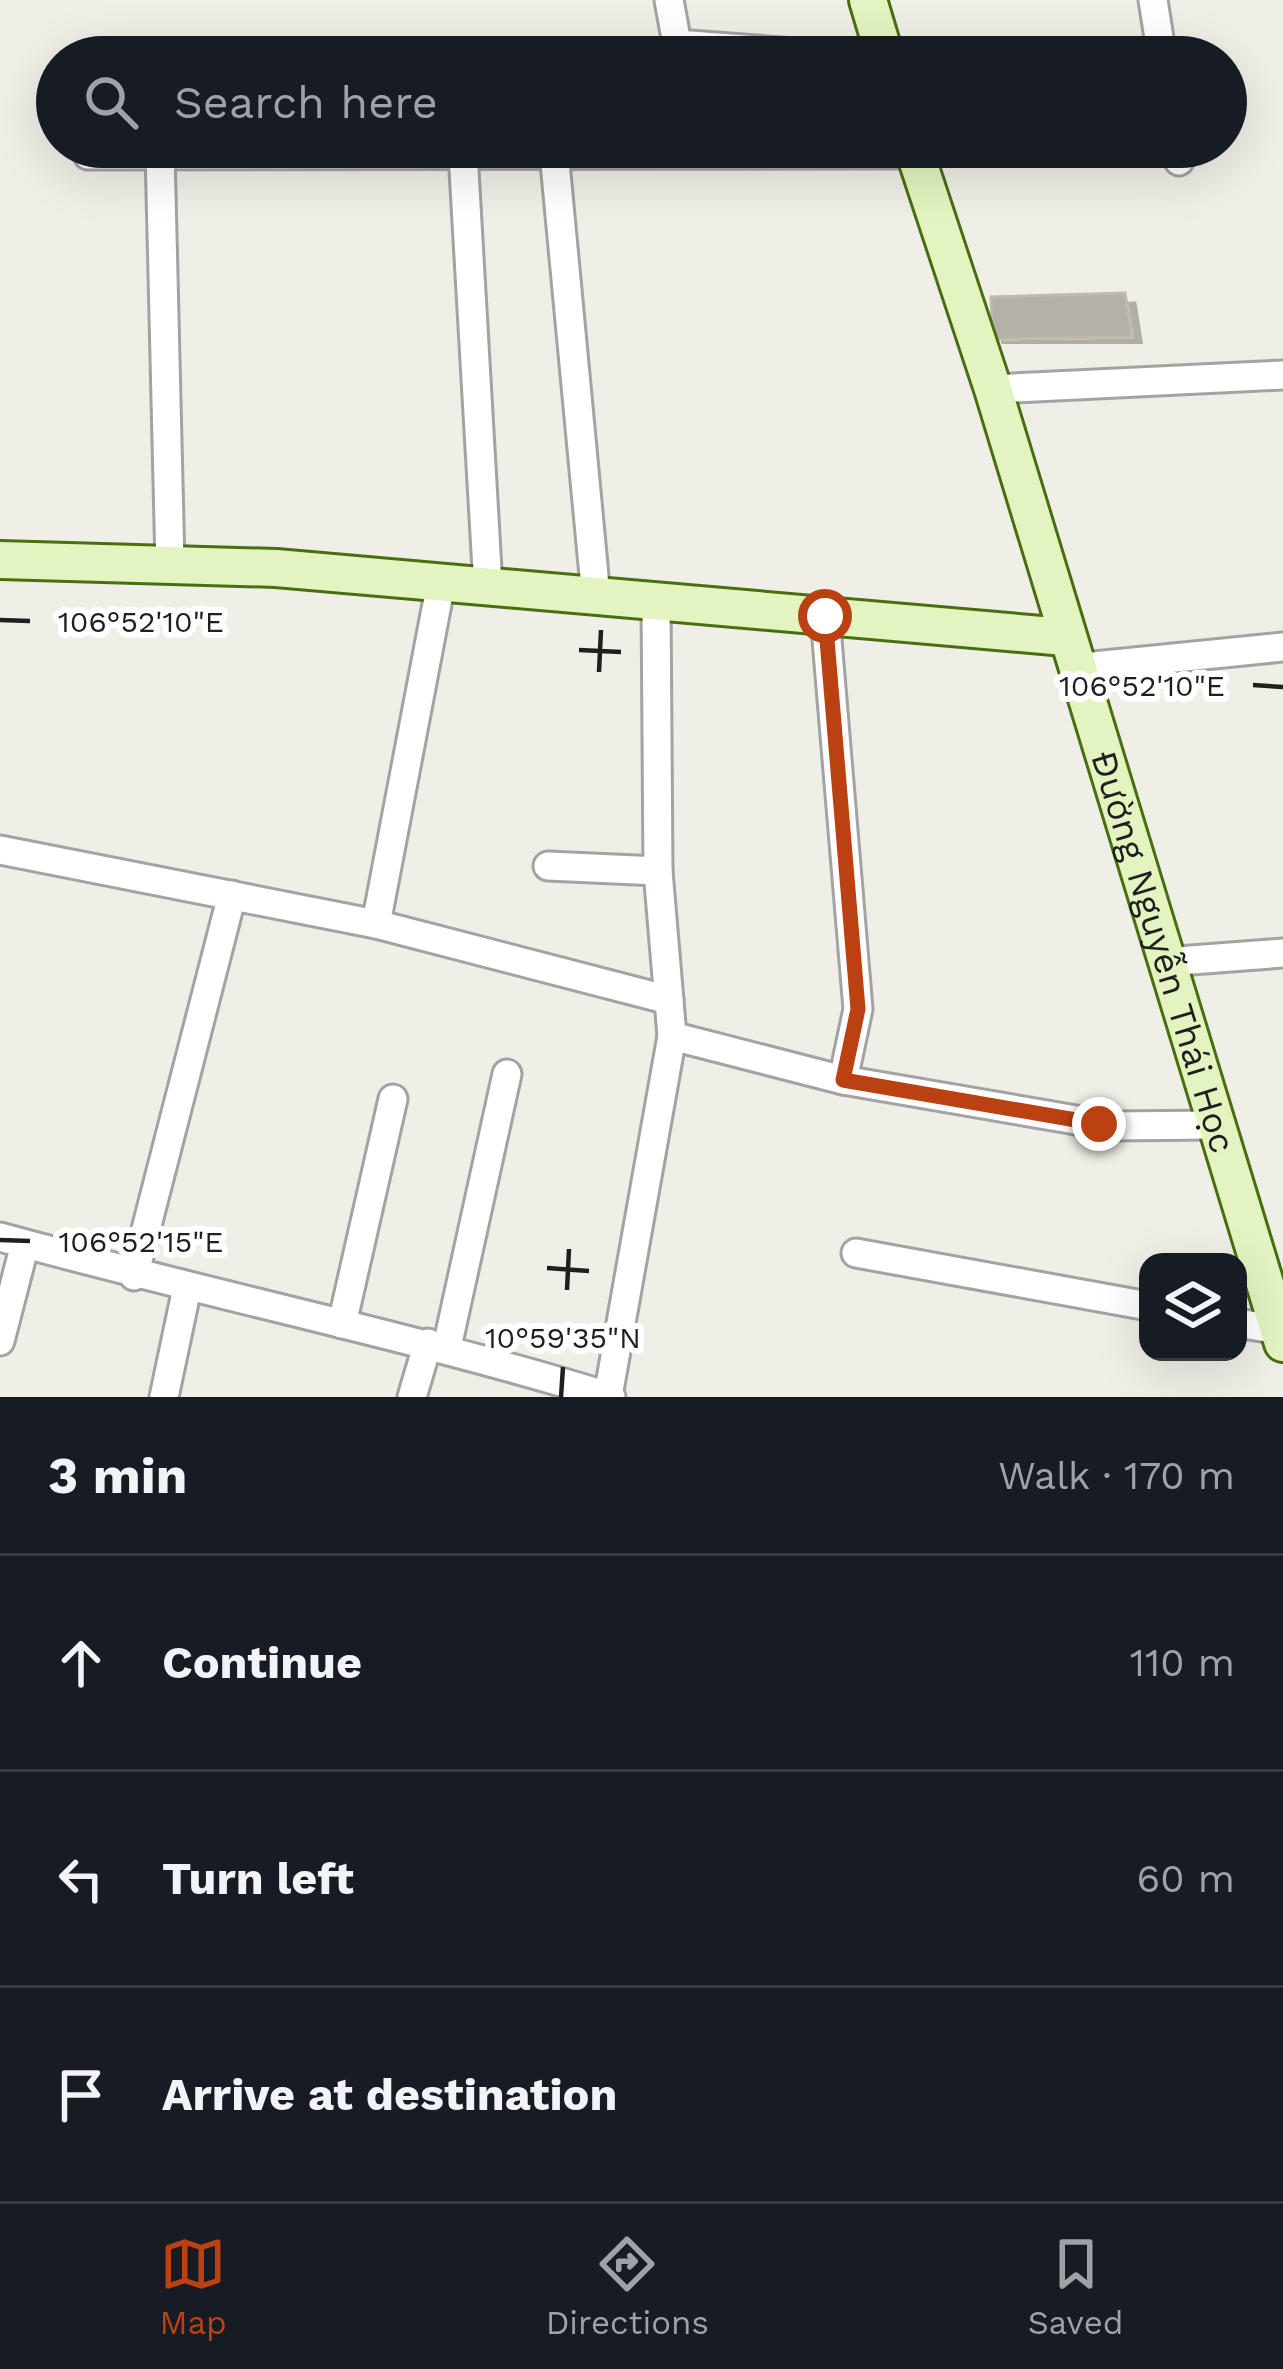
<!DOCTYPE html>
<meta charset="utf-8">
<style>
:root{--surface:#171b24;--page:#242831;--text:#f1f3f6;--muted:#9ea1a6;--line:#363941;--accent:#bc4112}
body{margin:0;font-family:"Work Sans",sans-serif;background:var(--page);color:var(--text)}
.controls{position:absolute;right:36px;bottom:36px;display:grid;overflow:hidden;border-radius:24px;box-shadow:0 12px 48px #0002}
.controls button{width:108px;height:108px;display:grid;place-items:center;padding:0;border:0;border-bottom:3px solid var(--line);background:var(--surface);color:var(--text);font:60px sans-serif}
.stop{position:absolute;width:36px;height:36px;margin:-27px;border:9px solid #bc4112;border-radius:50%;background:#fff}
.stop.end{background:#bc4112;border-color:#fff;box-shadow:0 3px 12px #0008}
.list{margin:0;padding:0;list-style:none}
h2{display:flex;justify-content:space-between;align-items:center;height:156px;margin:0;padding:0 48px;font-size:51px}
h2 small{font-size:39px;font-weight:400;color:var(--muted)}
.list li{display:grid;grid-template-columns:78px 1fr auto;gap:36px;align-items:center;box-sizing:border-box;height:216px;padding:0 48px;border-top:3px solid var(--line)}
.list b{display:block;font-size:45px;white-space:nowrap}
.list em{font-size:39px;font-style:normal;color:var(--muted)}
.icon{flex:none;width:66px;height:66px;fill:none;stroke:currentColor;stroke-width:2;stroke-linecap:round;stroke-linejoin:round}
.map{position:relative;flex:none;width:1283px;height:1397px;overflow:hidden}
.search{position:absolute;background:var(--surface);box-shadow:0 12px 48px #0002;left:36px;right:36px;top:36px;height:132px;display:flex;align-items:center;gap:30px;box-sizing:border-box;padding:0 42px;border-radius:66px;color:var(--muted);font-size:45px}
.sheet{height:804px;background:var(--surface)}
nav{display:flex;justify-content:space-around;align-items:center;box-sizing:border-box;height:168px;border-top:3px solid var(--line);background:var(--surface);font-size:33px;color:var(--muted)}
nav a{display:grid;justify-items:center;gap:6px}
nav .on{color:var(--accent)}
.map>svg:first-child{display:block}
.building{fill:#b4b1a9;stroke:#c0baaa;stroke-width:3;filter:url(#shadow)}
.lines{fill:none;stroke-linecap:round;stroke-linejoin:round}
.street-casing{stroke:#a3a3a3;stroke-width:33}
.secondary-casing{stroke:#496e0f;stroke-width:42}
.street{stroke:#fff;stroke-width:27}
.secondary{stroke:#e3f4c0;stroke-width:36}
.route{stroke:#bc4112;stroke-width:15}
.ticks{fill:none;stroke:#1f1f1f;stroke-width:4.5}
.labels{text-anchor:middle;stroke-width:12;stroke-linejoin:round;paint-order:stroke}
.street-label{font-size:36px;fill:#1f1f1f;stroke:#fff}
.ticks-label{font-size:30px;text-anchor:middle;fill:#1f1f1f;stroke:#fff;stroke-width:12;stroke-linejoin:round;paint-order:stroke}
</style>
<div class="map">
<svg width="1283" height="1397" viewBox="0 0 1283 1397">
<defs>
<filter id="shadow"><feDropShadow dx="10" dy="10" stdDeviation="0" flood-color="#0004"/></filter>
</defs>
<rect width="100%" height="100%" fill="#efefe7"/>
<!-- building -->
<polygon class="building" points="1125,293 1132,337 993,339 991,297"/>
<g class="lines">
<!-- street casing -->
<g class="street-casing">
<g id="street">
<polyline points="669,0 677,44 849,57"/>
<polyline points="1153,0 1162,57"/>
<polyline points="1176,147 1179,161"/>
<polyline points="160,151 170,565"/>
<polyline points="554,152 596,597"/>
<polyline points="463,153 488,587"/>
<polyline points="88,155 916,154"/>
<polyline points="993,389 1283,375"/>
<polyline points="1074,668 1283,647"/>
<polyline points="0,850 376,924 441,583"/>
<polyline points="548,866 658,871"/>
<polyline points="376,924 669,1000"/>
<polyline points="1165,962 1283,953"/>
<polyline points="672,1036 843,1080 858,1009 825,616"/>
<polyline points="843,1080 1111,1126 1215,1125"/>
<path d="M0,1237C203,1293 409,1335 611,1397"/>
<polyline points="856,1253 1148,1306"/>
<polyline points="134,1276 232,895"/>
<polyline points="1238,1323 1279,1330"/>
<polyline points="342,1324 393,1099"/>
<polyline points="0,1341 25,1244"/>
<polyline points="447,1347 507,1074"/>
<polyline points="608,1396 672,1036 658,871 656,601"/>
<polyline points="164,1397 187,1288"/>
<polyline points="412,1397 428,1343"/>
</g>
</g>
<!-- secondary casing -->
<g class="secondary-casing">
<g id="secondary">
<polyline points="868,0 885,57"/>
<path id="s1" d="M913,147L993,389L1283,1343"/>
<polyline points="0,560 276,568 1065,637"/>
</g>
</g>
<!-- street -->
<use href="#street" class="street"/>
<!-- secondary -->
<use href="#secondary" class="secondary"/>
</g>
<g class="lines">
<!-- route -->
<polyline class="route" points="825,616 858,1009 843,1080 1099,1124"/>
</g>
<!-- ticks -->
<path class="ticks" d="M0,620L30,621M579,650L621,652M599,672L601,630M1253,685L1283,687M0,1240L30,1241M547,1268L589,1271M567,1290L569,1249M561,1397L563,1367"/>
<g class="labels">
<!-- street labels -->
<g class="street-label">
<text dy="13" stroke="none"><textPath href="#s1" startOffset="843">Đường Nguyễn Thái Học</textPath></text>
</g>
</g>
<g class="ticks-label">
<text x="141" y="632">106°52'10"E</text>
<text x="1142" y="696">106°52'10"E</text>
<text x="141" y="1252">106°52'15"E</text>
<text x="563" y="1348">10°59'35"N</text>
</g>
</svg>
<div class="controls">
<button><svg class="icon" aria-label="layers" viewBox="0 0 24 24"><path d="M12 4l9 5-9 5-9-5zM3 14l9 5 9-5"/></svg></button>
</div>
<div class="stop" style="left:825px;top:616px"></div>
<div class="stop end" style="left:1099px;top:1124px"></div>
<div class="search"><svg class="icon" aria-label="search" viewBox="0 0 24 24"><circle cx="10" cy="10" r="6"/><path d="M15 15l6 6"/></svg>Search here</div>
</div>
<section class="sheet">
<h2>3 min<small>Walk · 170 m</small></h2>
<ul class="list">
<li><svg class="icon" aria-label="ahead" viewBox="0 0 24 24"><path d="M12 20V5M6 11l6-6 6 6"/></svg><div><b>Continue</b></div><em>110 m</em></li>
<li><svg class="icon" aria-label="left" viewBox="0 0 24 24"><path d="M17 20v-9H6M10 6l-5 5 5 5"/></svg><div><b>Turn left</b></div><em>60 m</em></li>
<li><svg class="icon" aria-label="arrive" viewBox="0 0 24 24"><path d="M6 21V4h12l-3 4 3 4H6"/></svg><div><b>Arrive at destination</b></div></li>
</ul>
</section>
<nav>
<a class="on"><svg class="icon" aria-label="map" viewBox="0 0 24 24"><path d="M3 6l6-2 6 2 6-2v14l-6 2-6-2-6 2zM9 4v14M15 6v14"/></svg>Map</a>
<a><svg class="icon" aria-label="directions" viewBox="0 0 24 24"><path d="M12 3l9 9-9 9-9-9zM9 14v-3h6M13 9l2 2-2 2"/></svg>Directions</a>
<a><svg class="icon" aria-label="saved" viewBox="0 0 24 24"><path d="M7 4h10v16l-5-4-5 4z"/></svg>Saved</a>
</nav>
